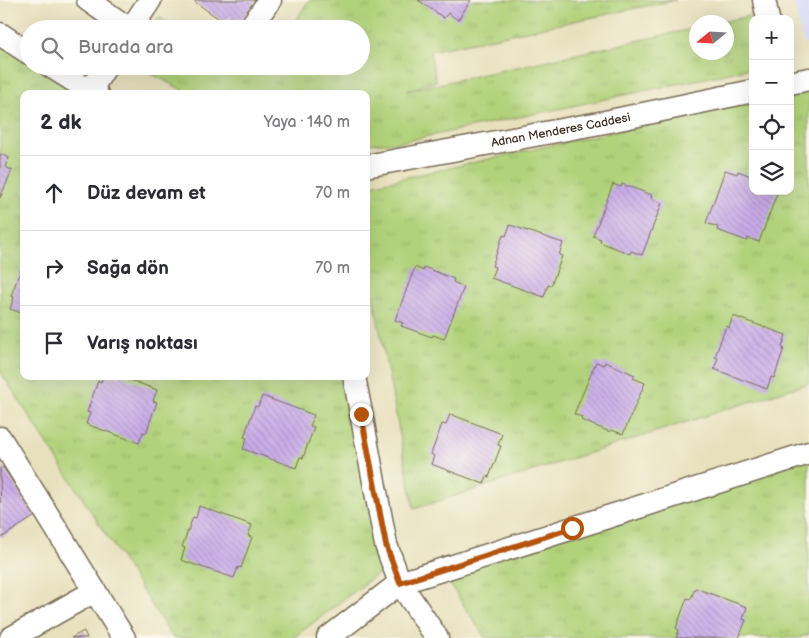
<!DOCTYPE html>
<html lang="tr">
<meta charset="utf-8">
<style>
:root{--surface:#fff;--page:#f2f2f3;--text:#2b2b33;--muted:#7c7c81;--line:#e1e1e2}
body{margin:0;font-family:"Balsamiq Sans",sans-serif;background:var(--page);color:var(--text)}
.controls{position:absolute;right:15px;top:15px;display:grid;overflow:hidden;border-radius:10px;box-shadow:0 5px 20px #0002}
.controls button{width:45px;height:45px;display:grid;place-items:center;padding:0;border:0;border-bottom:1px solid var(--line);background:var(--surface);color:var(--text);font:25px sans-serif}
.compass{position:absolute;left:689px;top:15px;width:45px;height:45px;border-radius:50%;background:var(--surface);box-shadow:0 5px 20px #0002;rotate:252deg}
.stop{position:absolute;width:15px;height:15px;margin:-11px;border:4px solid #b45309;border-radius:50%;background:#fff}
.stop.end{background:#b45309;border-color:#fff;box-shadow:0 1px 5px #0008}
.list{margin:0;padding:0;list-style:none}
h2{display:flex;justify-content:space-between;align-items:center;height:65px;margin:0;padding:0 20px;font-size:21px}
h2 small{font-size:16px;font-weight:400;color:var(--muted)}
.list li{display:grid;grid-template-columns:32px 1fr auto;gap:15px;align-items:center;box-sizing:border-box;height:75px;padding:0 20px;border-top:1px solid var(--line)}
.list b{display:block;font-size:19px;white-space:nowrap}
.list em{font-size:16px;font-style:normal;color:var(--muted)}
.icon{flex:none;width:28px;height:28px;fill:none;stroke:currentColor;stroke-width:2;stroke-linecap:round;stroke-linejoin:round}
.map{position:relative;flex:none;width:809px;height:638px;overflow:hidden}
.search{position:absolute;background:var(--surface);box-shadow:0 5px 20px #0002;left:20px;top:20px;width:350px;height:55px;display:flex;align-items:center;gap:12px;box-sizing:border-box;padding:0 18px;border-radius:28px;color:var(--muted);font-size:19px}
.panel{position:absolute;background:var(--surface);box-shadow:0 5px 20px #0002;left:20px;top:90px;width:350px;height:290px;border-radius:10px}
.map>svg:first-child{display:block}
.built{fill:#d4d8f9}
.grass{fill:url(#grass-tufts);stroke:#767e4c}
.building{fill:url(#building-back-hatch)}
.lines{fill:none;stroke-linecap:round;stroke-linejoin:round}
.minor-casing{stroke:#776a55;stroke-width:25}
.minor{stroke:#fff;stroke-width:22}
.route{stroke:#b45309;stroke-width:6}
.labels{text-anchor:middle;stroke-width:4.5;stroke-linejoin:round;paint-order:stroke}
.street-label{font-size:12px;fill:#3b2a1e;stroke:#fbf7ec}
</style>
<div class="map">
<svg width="809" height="638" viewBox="0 0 809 638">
<defs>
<pattern id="grass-tufts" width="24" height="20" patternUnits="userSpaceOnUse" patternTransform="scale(1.25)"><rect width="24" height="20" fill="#b1d27a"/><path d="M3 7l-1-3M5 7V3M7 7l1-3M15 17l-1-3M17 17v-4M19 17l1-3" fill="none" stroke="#99b469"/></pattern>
<pattern id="building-back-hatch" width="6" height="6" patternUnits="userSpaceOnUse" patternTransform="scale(1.25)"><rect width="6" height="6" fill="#c8abe9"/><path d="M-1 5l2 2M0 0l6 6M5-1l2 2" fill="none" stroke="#a48bbc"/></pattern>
</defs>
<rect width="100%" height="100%" fill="#fbf7ec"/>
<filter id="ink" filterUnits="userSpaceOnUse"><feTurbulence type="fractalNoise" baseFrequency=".02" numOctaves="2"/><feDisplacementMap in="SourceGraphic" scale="10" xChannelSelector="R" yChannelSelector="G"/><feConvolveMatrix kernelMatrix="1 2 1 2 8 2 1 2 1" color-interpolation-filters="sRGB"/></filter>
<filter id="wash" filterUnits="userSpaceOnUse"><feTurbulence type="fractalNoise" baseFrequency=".0096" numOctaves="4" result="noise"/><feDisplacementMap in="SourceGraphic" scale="20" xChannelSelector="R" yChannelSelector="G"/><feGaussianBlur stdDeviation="1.12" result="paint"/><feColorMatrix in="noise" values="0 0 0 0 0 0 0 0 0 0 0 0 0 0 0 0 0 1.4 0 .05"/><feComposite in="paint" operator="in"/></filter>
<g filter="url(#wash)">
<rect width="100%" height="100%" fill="#e7e0bc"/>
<!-- built -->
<polygon class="built" points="793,0 809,0 809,47 803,42"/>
<!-- grass -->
<g class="grass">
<polygon points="309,0 676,0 430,51 436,81 406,91 696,28 696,52 726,52 726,22 721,22 766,12 768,19 753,19 753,68 401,142 366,144 366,97 371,96 366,96 366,94 190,94 146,71 146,66 246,66 260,73 264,66 361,66 361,29 290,29"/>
<polygon points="159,17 178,29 153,29"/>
<polygon points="0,33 29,52 29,66 50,66 92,94 24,94 24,376 360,376 388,566 293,638 173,638 0,371"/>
<polygon points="809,88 809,383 414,509 366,258 366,193 371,185 753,101 753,191 790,191 790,92"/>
<polygon points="809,447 809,634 799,638 485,638 445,576"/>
</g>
<g id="blocks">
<!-- building -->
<g class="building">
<polygon points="196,0 256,0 239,24 229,17 225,23 195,2"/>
<polygon points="418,0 471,0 458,20 448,13 444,18"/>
<polygon points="0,154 9,158 5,167 12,170 0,198"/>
<polygon points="725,170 737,174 738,171 753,177 753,191 778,191 759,242 748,238 747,241 717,230 718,227 706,223"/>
<polygon points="613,184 621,187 622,184 652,195 651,198 662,203 642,255 631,251 630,254 600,242 601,239 593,236"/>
<polygon points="510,225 563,243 559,255 562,256 551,286 548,285 544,297 491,278 495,267 492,266 503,235 506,236"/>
<polygon points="22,266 24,266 24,314 10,309 14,297 11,296"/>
<polygon points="415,267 423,271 424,267 454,279 453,282 464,287 444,339 433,335 432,337 401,326 403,323 395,320"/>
<polygon points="733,316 786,335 782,347 784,348 774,378 771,377 767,389 714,369 718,358 715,357 726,326 729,328"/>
<polygon points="596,362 604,365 605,362 635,375 633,378 645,383 623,434 611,430 610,432 581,420 582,417 574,414"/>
<polygon points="103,376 120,376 157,390 153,401 157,402 146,433 143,432 139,443 86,424 90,413 87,412 98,381 101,382"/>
<polygon points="262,396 314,415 310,426 314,427 303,458 300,457 296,468 243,449 247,438 244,437 255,406 258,407"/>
<polygon points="450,414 502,434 498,445 501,446 489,477 487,476 484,484 431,464 434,456 431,454 442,424 446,425"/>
<polygon points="3,467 35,516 1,538 0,469"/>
<polygon points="199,506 252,525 248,536 252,537 241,568 238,567 234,578 181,560 185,548 182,547 193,517 196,518"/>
<polygon points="695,588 747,607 743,619 746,620 739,638 676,638 679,630 676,628 687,598 691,599"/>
<polygon points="84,631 87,638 71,638"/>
</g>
</g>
</g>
<g filter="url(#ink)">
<use href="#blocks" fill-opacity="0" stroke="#776a55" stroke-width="1"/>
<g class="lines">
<!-- minor casing -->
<g class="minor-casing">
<g id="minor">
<polyline points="88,0 129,29"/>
<polyline points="764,0 768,19"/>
<polyline points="254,22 270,0"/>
<polyline points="131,29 150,0"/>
<polyline points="0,34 29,53"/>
<polyline points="50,66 90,91 97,94"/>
<polyline points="790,83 809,79"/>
<polyline points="90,91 106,66"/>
<path id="s1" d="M366,166L605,122L753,91"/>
<polyline points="354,376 386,545 400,583 437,638"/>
<polyline points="0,438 124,638"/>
<polyline points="11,638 95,591"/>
<polyline points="328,638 400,583 809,453"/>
</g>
</g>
<!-- minor -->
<use href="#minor" class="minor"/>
</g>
</g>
<g class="lines" filter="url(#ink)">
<!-- route -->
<polyline class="route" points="361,414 386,545 400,583 572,528"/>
</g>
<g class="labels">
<!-- street labels -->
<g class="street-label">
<text dy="4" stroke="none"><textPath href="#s1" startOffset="198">Adnan Menderes Caddesi</textPath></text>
</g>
</g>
</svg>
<div class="controls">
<button>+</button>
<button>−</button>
<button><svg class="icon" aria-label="locate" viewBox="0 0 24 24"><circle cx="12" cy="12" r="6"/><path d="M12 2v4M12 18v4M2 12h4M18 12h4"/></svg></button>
<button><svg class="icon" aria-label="layers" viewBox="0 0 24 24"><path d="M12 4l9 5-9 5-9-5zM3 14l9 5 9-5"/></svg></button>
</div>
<svg class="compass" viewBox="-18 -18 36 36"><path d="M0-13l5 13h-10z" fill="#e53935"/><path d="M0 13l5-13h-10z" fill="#7c7c81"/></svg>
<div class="stop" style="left:572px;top:528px"></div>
<div class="stop end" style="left:361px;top:414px"></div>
<div class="search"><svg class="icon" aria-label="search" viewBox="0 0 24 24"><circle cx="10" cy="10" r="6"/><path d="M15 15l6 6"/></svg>Burada ara</div>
<section class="panel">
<h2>2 dk<small>Yaya · 140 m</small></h2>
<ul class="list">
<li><svg class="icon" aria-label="ahead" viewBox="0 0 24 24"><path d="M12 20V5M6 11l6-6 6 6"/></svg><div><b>Düz devam et</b></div><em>70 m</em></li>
<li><svg class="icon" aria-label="right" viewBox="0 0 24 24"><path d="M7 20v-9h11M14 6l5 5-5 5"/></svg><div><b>Sağa dön</b></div><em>70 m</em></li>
<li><svg class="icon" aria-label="arrive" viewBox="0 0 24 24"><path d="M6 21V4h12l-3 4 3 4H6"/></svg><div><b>Varış noktası</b></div></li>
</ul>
</section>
</div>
